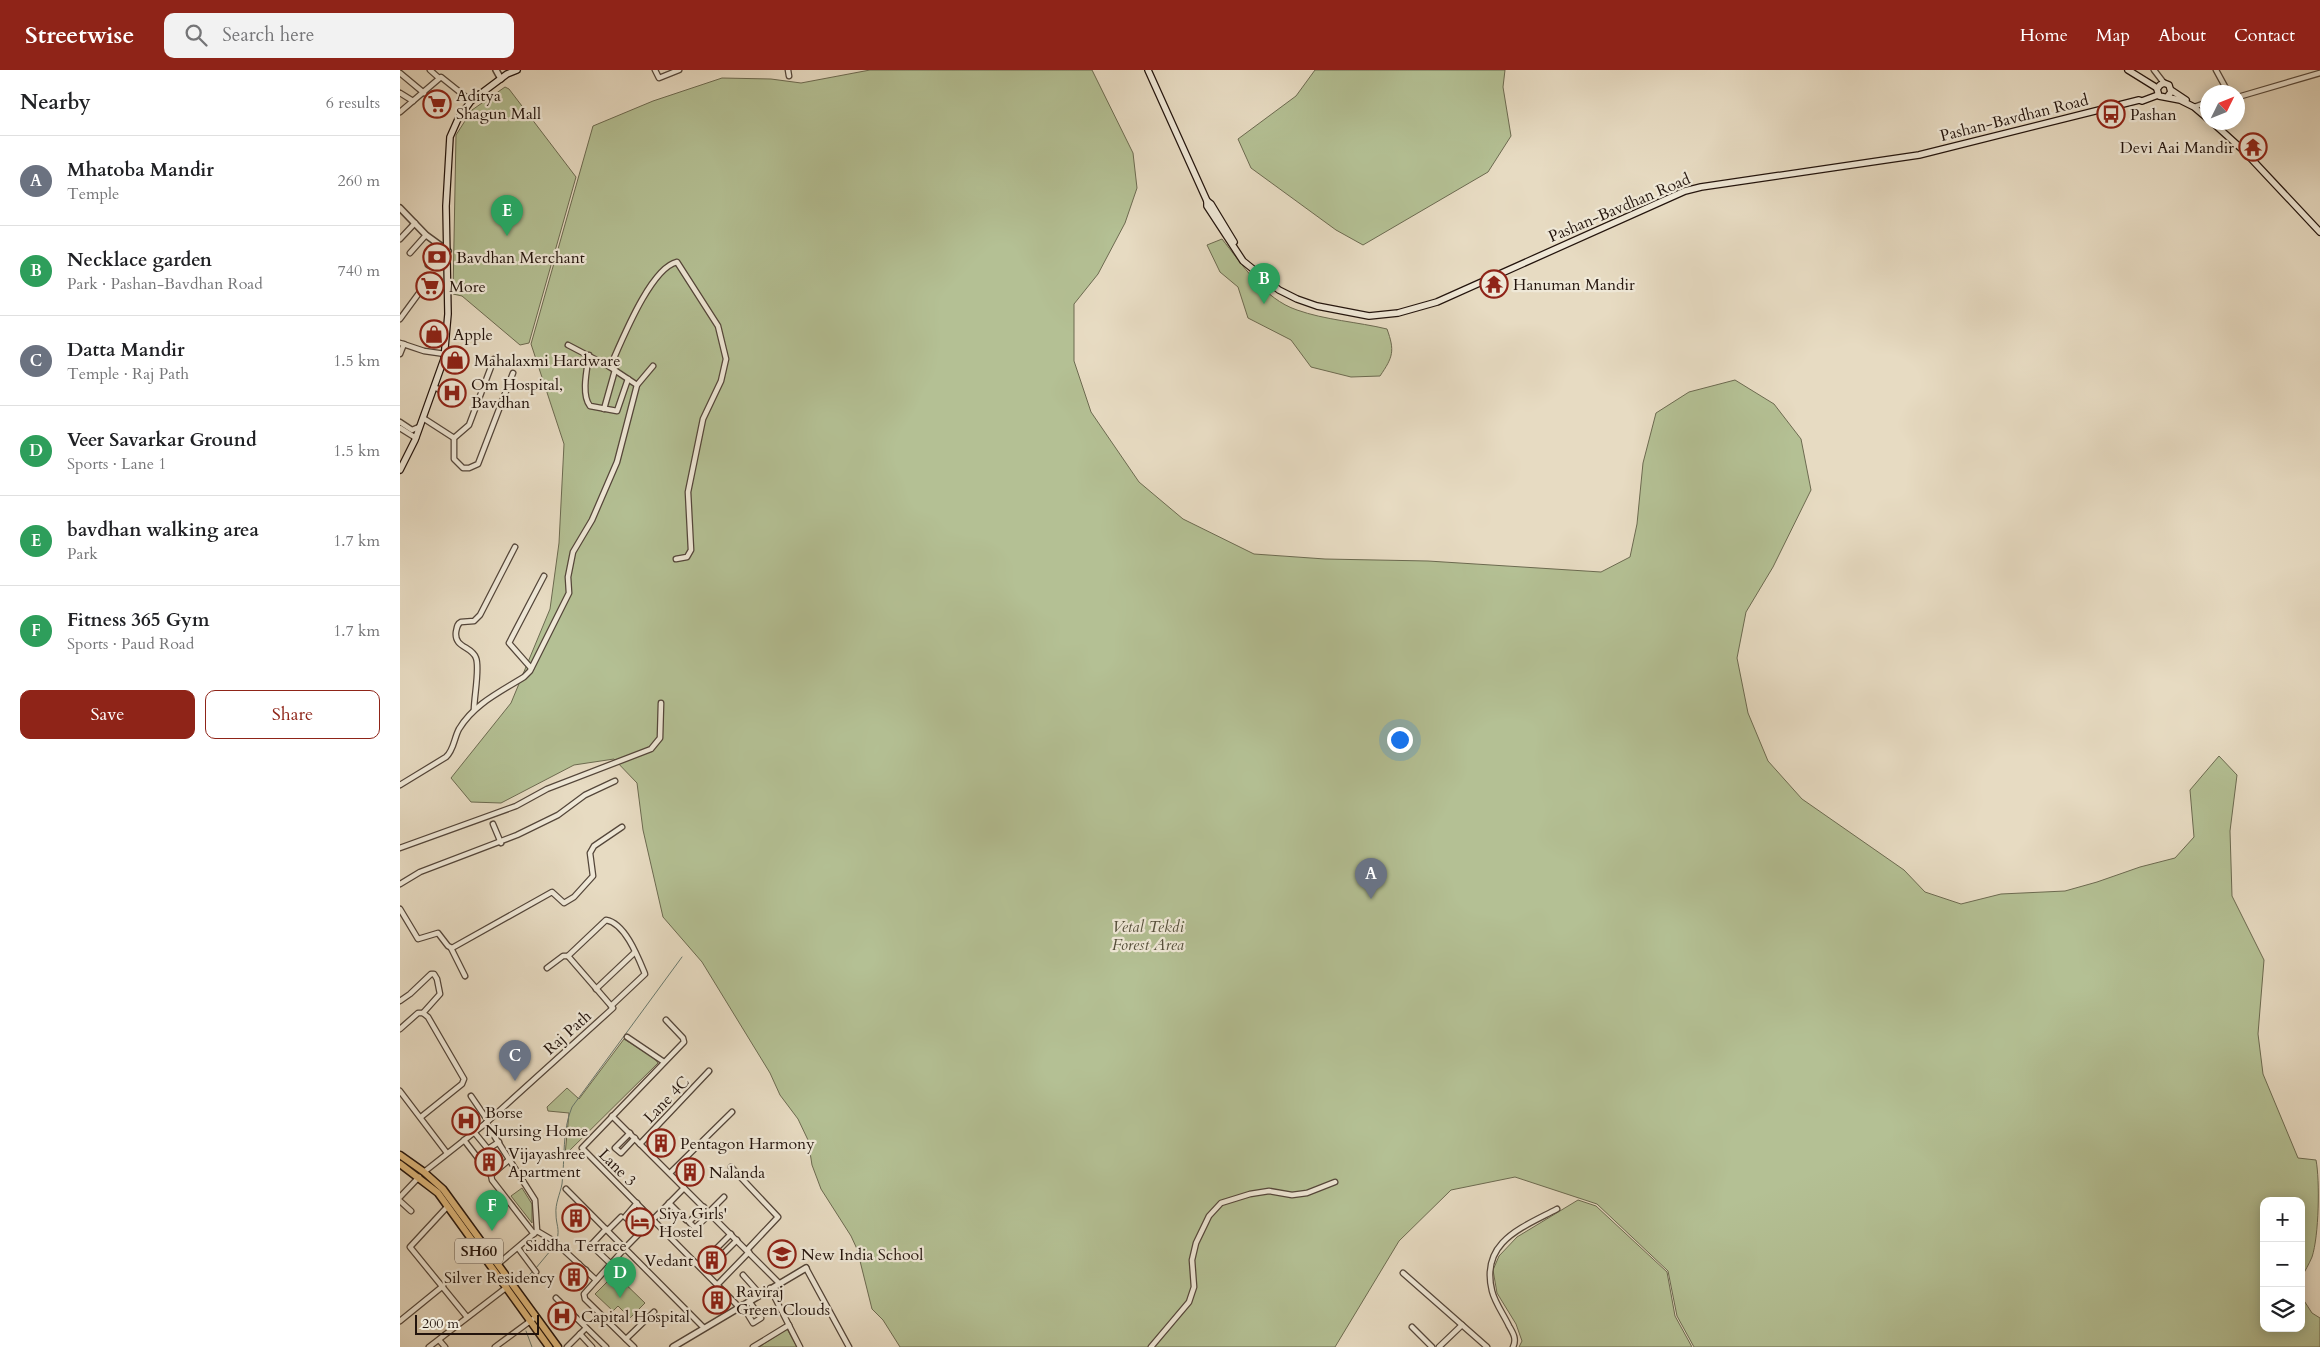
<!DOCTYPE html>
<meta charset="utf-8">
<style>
:root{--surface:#fff;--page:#f2f2f2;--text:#202124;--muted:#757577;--line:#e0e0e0;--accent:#8f2418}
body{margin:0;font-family:Cardo,serif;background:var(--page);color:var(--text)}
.controls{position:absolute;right:15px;bottom:15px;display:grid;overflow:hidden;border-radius:10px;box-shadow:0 2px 12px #0003}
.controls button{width:45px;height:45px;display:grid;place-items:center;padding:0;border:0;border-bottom:1px solid var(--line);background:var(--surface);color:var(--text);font:25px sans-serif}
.compass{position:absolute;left:1800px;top:15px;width:45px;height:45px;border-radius:50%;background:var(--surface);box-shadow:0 2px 12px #0003;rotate:47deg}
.scale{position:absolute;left:15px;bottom:12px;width:124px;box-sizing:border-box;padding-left:5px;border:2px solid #23140d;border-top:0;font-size:14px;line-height:18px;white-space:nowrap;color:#23140d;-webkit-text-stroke:4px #efe8d7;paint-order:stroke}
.you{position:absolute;left:999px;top:669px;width:18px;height:18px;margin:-12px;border:4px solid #fff;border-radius:50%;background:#1a73e8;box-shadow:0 0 0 8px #1a73e833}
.badge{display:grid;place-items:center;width:32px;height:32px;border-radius:50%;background:var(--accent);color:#fff;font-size:16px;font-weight:700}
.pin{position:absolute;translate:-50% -41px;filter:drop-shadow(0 1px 2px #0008)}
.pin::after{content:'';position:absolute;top:26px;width:18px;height:15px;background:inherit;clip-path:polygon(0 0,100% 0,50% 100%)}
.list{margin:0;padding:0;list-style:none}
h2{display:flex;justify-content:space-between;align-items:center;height:65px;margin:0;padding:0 20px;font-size:21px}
h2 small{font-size:16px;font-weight:400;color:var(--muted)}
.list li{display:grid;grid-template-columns:32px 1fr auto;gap:15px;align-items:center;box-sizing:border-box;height:90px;padding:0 20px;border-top:1px solid var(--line)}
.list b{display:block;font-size:19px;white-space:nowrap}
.list p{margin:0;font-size:16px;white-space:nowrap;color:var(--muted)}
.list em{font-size:16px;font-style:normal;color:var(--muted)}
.actions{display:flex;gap:10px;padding:15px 20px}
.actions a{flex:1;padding:11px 0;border:1px solid var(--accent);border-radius:10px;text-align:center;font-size:18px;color:var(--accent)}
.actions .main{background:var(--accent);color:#fff}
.icon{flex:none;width:28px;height:28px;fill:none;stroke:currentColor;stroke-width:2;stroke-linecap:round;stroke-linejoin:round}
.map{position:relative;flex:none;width:1920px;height:1277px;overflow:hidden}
header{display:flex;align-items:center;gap:30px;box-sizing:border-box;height:70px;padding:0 25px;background:var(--accent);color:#fff}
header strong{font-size:24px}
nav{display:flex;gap:28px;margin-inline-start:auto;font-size:18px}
.search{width:350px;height:45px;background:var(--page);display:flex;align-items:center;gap:12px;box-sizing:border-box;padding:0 18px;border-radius:10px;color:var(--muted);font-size:19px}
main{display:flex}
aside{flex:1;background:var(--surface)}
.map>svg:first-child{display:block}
.green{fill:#b4c094;stroke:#6c6a50}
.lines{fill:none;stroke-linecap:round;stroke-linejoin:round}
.stream{stroke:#69796e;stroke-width:1}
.minor-casing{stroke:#54463a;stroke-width:7}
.tertiary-casing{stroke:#54463a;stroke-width:8}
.secondary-casing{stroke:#23140d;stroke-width:8}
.primary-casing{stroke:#23140d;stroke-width:9}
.minor{stroke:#efe8d7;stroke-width:4.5}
.tertiary{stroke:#efe8d7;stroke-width:5}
.secondary{stroke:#efe8d7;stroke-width:5.5}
.primary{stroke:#e4be81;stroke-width:6}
.labels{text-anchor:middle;stroke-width:4.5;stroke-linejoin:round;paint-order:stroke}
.shield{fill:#efe8d7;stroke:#60544a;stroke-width:1}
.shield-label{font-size:15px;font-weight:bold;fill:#23140d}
.poi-label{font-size:16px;fill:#23140d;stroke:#efe8d7;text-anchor:start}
.street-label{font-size:16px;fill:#23140d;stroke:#efe8d7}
.park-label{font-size:16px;font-style:italic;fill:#56503c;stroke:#efe8d7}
</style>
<header>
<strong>Streetwise</strong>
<div class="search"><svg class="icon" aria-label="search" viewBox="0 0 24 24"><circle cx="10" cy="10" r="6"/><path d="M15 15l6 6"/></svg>Search here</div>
<nav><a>Home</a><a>Map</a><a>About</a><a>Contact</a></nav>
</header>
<main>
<aside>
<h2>Nearby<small>6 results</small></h2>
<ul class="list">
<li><span class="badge" style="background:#6b7280">A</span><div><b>Mhatoba Mandir</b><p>Temple</p></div><em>260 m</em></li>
<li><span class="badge" style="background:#2e9e5b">B</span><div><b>Necklace garden</b><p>Park · Pashan-Bavdhan Road</p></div><em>740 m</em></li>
<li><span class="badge" style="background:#6b7280">C</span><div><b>Datta Mandir</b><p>Temple · Raj Path</p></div><em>1.5 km</em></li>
<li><span class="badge" style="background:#2e9e5b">D</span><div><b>Veer Savarkar Ground</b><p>Sports · Lane 1</p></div><em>1.5 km</em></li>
<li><span class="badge" style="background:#2e9e5b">E</span><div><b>bavdhan walking area</b><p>Park</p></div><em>1.7 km</em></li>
<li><span class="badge" style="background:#2e9e5b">F</span><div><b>Fitness 365 Gym</b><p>Sports · Paud Road</p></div><em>1.7 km</em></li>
</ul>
<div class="actions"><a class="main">Save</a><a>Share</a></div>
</aside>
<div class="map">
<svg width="1920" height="1277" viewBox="0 0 1920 1277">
<rect width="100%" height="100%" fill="#e7dbc2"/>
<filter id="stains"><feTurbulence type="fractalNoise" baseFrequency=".004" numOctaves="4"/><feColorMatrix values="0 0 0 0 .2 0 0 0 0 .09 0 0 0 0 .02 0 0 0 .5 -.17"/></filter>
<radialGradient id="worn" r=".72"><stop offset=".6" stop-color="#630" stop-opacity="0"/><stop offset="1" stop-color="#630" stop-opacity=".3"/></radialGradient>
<!-- green -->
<g class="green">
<path d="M470,0H692L733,83L737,118L725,153L698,204L674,234V291L691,342L739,412L783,449L854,484L925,489L1028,491L1201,502L1230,487L1237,454L1243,393L1256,343L1289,322L1335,310L1374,334L1401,369L1411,420L1373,497L1346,542L1337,588L1348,643L1368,691L1402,729L1504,800L1525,822L1561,834L1601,824L1665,821L1697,812L1740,797L1775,788L1794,767L1790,720L1819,686L1837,705L1830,761L1832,826L1864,890L1858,964L1863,1004L1898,1088L1916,1090C1920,1110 1919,1166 1912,1187C1909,1194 1905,1201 1901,1208V1131H1864V1258H1901V1226L1912,1243L1920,1248V1277H1294L1277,1246L1268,1201L1197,1134L1115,1107L1051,1120L999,1171L935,1277H500L483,1250L472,1239L457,1179L451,1166L421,1119L412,1095L408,1070L398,1049L380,1025L370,1003L302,892L263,847L243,760L237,713L214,689L174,695L101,733L71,732L51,708L111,633L150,539L159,473L164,374L131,274L193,56L253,31L322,8L371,9L401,13Z"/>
<polygon points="915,0 1105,0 1103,17 1111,66 1088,102 963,175 936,160 851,98 838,69 896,26"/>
<polygon points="105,17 109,19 176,107 129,273 120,275 62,226 53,224 56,65 72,40"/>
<path d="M822,169C842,194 864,229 897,240C925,250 958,252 987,259C995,281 993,287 980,306L951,307L911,297L891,270L848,248L838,217L820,202L807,175Z"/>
<polygon points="224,969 254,988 258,993 165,1085 169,1043 148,1041 147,1037 167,1018 179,1029"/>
<polygon points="122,1118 132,1134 132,1153 111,1126"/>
<polygon points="1178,1130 1196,1136 1267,1202 1275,1246 1292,1277 1119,1277 1122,1271 1116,1254 1097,1223 1093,1200 1099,1186 1117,1167"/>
<polygon points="215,1204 245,1233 230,1248 218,1236 213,1241 195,1224"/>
<polygon points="387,1259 397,1277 359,1277"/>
</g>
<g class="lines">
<!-- stream -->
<g class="stream">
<path d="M157,1170C160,1158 156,1155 156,1144C155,1134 160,1124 162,1114C165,1089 162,1060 172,1037L282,887"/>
<polyline points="136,1198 156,1174"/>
<polyline points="121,1214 133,1201"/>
<polyline points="126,1261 132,1277"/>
</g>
<!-- minor casing -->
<g class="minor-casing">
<g id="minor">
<polyline points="30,0 39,8"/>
<polyline points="255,0 259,8 279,0"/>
<polyline points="388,0 389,6"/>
<polyline points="1754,0 1764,13"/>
<polyline points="1816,0 1828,22"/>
<polyline points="0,3 24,23"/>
<polyline points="0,23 13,31"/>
<polyline points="1838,27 1920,3"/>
<polyline points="1794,37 1808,32"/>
<polyline points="0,42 41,7 71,31"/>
<polyline points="0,169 15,153"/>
<polyline points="10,183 26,165"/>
<polyline points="28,195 42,177"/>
<polyline points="0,249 22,219"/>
<polyline points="0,273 24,281 45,284"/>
<polyline points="168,275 210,297"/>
<polyline points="0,284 4,274"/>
<path d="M189,285C187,299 181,325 190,336L217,341L228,309"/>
<polyline points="94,289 69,355 54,368 54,389 63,398 69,398 78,394 113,303"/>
<path d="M237,315L210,297C221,273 250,198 277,192L318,256L326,289L321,311L303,349L288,422L291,480L287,487L276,489"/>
<polyline points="34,317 55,327"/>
<polyline points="204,339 215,300"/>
<polyline points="23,348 54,368"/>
<polyline points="0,352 12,360 19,357"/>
<polyline points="0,358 16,368"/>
<polyline points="131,598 109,573 144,506"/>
<path d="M74,640C74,627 80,598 76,588C72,576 54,578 56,562C57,557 57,554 61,552L74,551L80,545L115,477"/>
<path d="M0,715L46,687C54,680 54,668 59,659C74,634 100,622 124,607L130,601L169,523L168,507L173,482L192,450L217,392L237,315L253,296"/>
<polyline points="93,754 101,773"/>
<polyline points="0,778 116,736 147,719 251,679 260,668 261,633"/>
<polyline points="0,814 20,802 117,765 158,745 185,725 215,711"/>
<polyline points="0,839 18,869 38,863 48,876 52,878 152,822 164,833 174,827 193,806 190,783 194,776 222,757"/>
<polyline points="51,878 65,906"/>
<path d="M147,898L163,886H168L206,850C225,853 238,887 245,904L211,936"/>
<polyline points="196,919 234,883"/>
<polyline points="0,931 10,924 31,904 34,904 37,909 40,924 23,943"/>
<polyline points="266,950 283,968 284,972 182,1078 339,1237"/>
<polyline points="0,959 18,943 23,943 28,947 64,1009 62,1014 21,1047"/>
<polyline points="227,967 264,992"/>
<polyline points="0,1021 47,1083"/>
<polyline points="71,1026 88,1051"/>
<polyline points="212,1046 379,1213"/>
<polyline points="86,1053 135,1130 137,1161 98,1194"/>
<polyline points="74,1062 88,1079 99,1072"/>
<polyline points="230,1063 215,1078 221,1083 235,1068"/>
<polyline points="64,1070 91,1105"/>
<polyline points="240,1074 309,1001"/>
<polyline points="110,1089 91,1105 92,1110 134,1164"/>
<polyline points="331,1097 378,1147 347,1180"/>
<polyline points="24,1102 86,1053 213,938 168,886"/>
<polyline points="270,1103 332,1042"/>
<polyline points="166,1119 304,1258"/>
<polyline points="0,1127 19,1107"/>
<polyline points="0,1131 11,1141"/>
<polyline points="237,1133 225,1147 230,1151 242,1139"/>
<polyline points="269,1133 286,1150"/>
<polyline points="47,1137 10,1177 67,1247"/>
<polyline points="304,1137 289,1152 295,1158 310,1144"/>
<polyline points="309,1142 324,1127"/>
<polyline points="206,1159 191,1175 211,1194"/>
<polyline points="208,1160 221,1147"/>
<polyline points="137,1161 154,1171 196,1210"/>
<polyline points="331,1164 316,1179 322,1185 337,1170"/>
<polyline points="118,1178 136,1202"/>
<polyline points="179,1194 164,1210 170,1216 186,1200"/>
<polyline points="406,1198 449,1277"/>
<polyline points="1003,1203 1087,1277"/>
<polyline points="343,1205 360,1224"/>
<polyline points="318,1214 349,1182"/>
<polyline points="370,1218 400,1277"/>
<polyline points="156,1228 206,1277"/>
<polyline points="342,1235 353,1253 361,1248 349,1231"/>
<polyline points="0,1251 43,1216"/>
<polyline points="1012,1257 1032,1277"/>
<polyline points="180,1264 192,1277"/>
<polyline points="226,1269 254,1242"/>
<polyline points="39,1270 45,1277"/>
<polyline points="29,1277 107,1217"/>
<polyline points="95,1277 133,1249"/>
<polyline points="167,1277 186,1258"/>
<polyline points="234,1277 185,1229 184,1224 225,1178 284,1118"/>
<polyline points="353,1277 389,1255"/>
<polyline points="751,1277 789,1232 794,1217 792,1190 796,1173 809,1146 821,1133 850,1124 869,1121 892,1125 907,1123 935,1112"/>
<polyline points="1039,1277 1062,1255"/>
<path d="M1113,1277C1117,1269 1113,1263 1109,1256C1104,1245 1095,1233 1092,1221C1080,1172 1121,1158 1157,1139"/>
</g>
</g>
<!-- tertiary casing -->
<g class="tertiary-casing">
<g id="tertiary">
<polyline points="96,0 101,9"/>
<polyline points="0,138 26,165 48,181"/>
<polyline points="273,1277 406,1198"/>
</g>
</g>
<!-- secondary casing -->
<g class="secondary-casing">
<g id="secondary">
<polyline points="748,0 807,131 807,136 843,191 879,220 897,229 917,236 969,246 998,243 1037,232 1285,121 1301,117 1519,85 1739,30 1742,31 1758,25"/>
<polyline points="1728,0 1757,18"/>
<polyline points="1771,20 1786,30"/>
<polyline points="1768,26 1771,22 1769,15 1764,13 1760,15 1757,19 1759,26 1780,30 1794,37 1808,49"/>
<polyline points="1812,52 1844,81 1920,162"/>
<polyline points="807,131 811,134 834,172"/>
<polyline points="0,400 15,370 44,289 48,244 46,136 50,67 58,49 71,31 107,4 117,0"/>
</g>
</g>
<!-- primary casing -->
<g class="primary-casing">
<g id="primary">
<polyline points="0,1085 24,1102 43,1119 158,1277"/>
<polyline points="0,1094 38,1123 149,1277"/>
</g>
</g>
<!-- minor -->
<use href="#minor" class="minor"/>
<!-- tertiary -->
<use href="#tertiary" class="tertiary"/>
<!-- secondary -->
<use href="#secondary" class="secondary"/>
<!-- primary -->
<use href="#primary" class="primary"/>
</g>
<!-- icons -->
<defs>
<g id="supermarket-ring" transform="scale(1.4375)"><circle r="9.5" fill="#efe8d7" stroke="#8f2418" stroke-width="1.5"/><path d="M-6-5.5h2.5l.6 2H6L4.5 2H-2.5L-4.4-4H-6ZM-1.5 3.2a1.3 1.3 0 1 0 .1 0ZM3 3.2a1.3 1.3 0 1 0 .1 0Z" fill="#8f2418"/></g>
<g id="bus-ring" transform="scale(1.4375)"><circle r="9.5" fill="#efe8d7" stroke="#8f2418" stroke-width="1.5"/><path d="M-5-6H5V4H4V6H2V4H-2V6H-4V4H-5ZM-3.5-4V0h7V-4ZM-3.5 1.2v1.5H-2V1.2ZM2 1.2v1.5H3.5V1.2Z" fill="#8f2418"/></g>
<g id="temple-ring" transform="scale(1.4375)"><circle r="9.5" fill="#efe8d7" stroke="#8f2418" stroke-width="1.5"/><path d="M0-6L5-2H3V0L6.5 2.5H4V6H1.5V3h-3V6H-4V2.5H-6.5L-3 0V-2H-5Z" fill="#8f2418"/></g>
<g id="bank-ring" transform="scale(1.4375)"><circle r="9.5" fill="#efe8d7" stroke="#8f2418" stroke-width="1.5"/><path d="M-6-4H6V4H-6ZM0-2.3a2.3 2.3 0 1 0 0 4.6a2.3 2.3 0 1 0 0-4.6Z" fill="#8f2418"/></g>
<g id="shop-ring" transform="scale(1.4375)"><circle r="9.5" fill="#efe8d7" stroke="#8f2418" stroke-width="1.5"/><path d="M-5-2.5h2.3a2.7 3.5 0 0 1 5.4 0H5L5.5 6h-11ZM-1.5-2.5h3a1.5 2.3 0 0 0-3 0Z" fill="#8f2418"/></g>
<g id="hospital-ring" transform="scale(1.4375)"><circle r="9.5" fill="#efe8d7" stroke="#8f2418" stroke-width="1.5"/><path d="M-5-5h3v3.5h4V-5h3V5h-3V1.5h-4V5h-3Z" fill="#8f2418"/></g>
<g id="building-ring" transform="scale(1.4375)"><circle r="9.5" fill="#efe8d7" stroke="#8f2418" stroke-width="1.5"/><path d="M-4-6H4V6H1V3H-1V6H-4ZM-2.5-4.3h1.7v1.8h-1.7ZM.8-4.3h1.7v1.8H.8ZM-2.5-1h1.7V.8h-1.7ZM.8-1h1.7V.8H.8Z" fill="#8f2418"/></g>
<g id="hotel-ring" transform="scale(1.4375)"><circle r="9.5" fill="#efe8d7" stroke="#8f2418" stroke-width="1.5"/><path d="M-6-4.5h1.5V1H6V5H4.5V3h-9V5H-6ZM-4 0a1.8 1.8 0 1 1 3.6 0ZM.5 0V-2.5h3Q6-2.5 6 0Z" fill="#8f2418"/></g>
<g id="school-ring" transform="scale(1.4375)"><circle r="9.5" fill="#efe8d7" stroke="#8f2418" stroke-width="1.5"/><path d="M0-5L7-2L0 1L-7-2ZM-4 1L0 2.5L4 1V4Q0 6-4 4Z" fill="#8f2418"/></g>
</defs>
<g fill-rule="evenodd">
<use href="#supermarket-ring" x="37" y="34"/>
<use href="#bus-ring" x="1711" y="44"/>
<use href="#temple-ring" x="1853" y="77"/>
<use href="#bank-ring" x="37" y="187"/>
<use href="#temple-ring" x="1094" y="214"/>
<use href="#supermarket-ring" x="30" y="216"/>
<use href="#shop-ring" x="34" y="264"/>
<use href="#shop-ring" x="55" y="290"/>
<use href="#hospital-ring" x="52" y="323"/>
<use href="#hospital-ring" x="66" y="1051"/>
<use href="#building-ring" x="261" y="1073"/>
<use href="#building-ring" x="89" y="1092"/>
<use href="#building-ring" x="290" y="1102"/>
<use href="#building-ring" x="176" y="1148"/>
<use href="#hotel-ring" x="240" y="1152"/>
<use href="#school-ring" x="382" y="1184"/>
<use href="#building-ring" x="312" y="1190"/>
<use href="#building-ring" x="174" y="1207"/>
<use href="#building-ring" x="317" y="1230"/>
<use href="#hospital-ring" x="162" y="1246"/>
</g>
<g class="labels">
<!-- shield labels -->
<rect class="shield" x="55" y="1168.5" width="48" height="25" rx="4"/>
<g class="shield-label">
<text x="79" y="1186">SH60</text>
</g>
<!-- poi labels -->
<g class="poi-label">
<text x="56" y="31">Aditya<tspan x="56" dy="18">Shagun Mall</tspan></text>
<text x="1730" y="50">Pashan</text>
<text x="1834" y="83" text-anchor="end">Devi Aai Mandir</text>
<text x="56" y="193">Bavdhan Merchant</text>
<text x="1113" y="220">Hanuman Mandir</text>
<text x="49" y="222">More</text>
<text x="53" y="270">Apple</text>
<text x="74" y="296">Mahalaxmi Hardware</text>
<text x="71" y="320">Om Hospital,<tspan x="71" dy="18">Bavdhan</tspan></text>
<text x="85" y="1048">Borse<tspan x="85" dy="18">Nursing Home</tspan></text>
<text x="280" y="1079">Pentagon Harmony</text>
<text x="108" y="1089">Vijayashree<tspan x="108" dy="18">Apartment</tspan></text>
<text x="309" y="1108">Nalanda</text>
<text x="259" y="1149">Siya Girls'<tspan x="259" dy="18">Hostel</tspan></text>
<text x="176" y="1181" text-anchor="middle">Siddha Terrace</text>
<text x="401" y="1190">New India School</text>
<text x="293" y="1196" text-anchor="end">Vedant</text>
<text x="155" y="1213" text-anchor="end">Silver Residency</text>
<text x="336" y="1227">Raviraj<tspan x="336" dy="18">Green Clouds</tspan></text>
<text x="181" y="1252">Capital Hospital</text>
</g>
<!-- street labels -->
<g class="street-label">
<text transform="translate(1614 47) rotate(-14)" y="6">Pashan-Bavdhan Road</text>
<text transform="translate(1219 137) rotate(-23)" y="6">Pashan-Bavdhan Road</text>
<text transform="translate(167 962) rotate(-42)" y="6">Raj Path</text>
<text transform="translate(266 1029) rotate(-46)" y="6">Lane 4C</text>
<text transform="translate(218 1097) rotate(45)" y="6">Lane 3</text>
</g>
<!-- park labels -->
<g class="park-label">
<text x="748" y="862">Vetal Tekdi<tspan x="748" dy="18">Forest Area</tspan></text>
</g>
</g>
<rect width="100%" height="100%" filter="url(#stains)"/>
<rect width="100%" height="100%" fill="url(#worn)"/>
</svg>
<div class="controls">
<button>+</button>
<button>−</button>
<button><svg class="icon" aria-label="layers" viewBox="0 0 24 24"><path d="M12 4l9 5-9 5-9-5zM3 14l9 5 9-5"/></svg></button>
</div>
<svg class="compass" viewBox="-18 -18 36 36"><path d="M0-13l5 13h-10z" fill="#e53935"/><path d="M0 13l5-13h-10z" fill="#757577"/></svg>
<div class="scale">200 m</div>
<div class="you"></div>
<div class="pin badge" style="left:971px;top:829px;background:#6b7280">A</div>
<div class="pin badge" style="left:864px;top:234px;background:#2e9e5b">B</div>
<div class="pin badge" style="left:115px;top:1011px;background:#6b7280">C</div>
<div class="pin badge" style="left:220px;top:1228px;background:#2e9e5b">D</div>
<div class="pin badge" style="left:107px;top:166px;background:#2e9e5b">E</div>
<div class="pin badge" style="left:92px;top:1161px;background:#2e9e5b">F</div>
</div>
</main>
